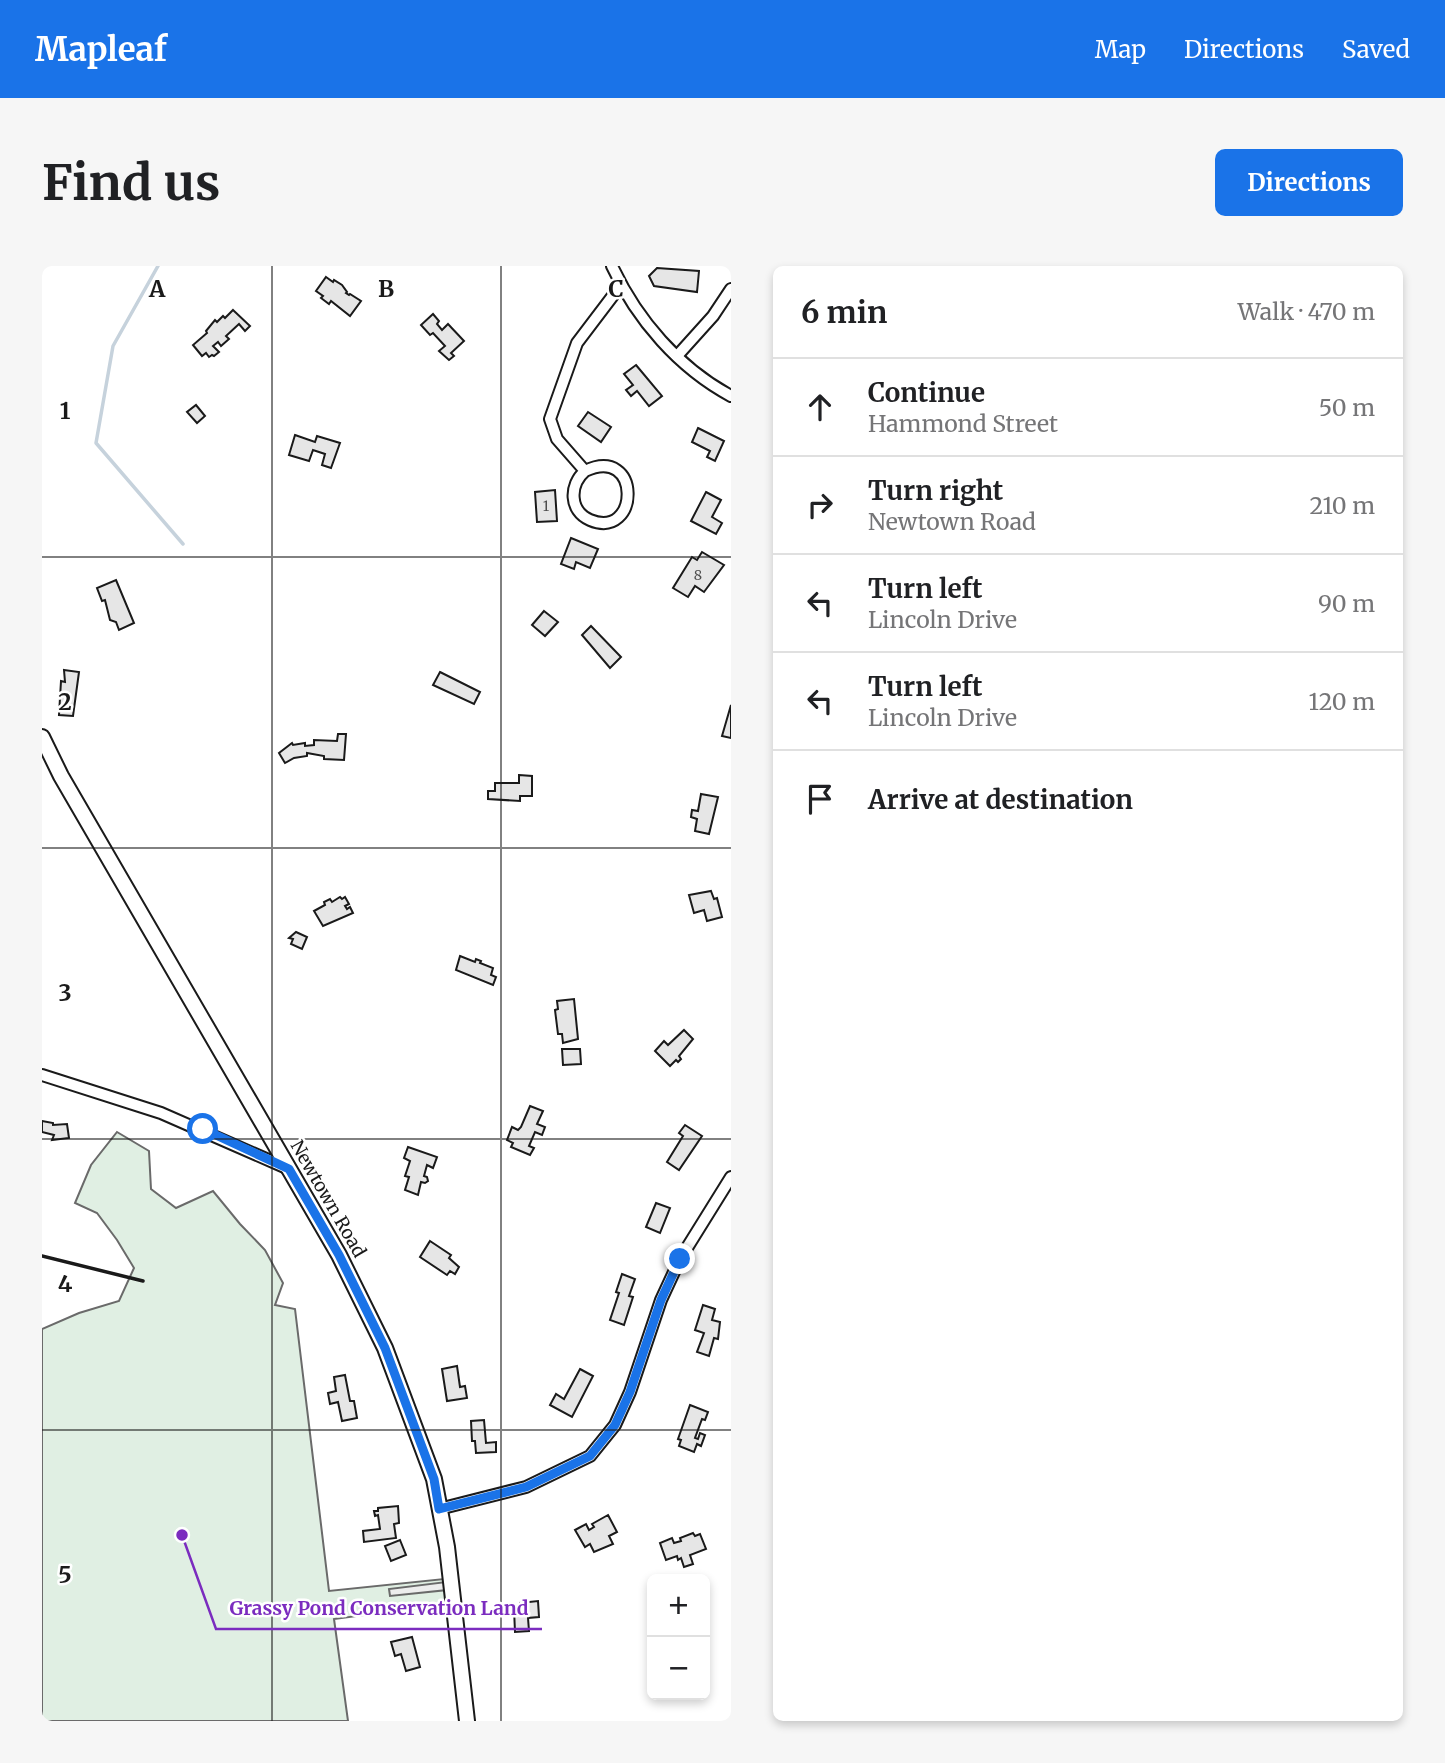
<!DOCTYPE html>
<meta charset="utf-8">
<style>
:root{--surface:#fff;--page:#f6f6f6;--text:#202124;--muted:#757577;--line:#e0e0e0;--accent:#1a73e8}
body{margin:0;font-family:Merriweather,serif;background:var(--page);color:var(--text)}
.controls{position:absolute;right:21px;bottom:21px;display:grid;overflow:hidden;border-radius:10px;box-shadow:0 4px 10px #0003}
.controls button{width:63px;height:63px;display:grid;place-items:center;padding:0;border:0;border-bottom:2px solid var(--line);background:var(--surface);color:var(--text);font:35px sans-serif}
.stop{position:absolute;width:21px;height:21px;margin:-16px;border:5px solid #1a73e8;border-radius:50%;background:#fff}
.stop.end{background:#1a73e8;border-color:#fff;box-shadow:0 2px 7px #0008}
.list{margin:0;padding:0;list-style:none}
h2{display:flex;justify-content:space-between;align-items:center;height:91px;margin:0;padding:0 28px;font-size:30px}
h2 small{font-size:23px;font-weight:400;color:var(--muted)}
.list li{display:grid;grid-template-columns:46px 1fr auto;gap:21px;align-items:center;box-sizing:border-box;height:98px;padding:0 28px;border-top:2px solid var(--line)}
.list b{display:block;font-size:26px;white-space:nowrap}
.list p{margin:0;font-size:23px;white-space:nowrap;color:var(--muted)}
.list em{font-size:23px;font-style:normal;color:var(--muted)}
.icon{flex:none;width:38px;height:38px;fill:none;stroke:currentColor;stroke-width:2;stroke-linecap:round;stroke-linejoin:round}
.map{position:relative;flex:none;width:689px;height:1455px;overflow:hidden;border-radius:10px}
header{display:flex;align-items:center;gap:42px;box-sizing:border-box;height:98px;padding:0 35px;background:var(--accent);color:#fff}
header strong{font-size:33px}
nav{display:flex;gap:38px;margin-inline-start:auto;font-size:24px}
.intro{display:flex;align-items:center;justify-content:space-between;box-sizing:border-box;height:168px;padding:0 42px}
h1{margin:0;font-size:49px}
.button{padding:18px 32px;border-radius:10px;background:var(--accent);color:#fff;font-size:24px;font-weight:700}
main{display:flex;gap:42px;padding:0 42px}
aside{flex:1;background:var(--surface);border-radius:10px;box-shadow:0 4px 10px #0003}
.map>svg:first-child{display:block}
.green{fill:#e0efe3;stroke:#6a6a6a;stroke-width:2}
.parking{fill:#ededed;stroke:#6a6a6a;stroke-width:2}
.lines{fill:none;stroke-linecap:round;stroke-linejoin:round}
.stream{stroke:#c6d2dc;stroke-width:3.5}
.building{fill:#e6e6e6;stroke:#1a1a1a;stroke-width:2}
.minor-casing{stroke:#1a1a1a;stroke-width:14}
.tertiary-casing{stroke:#1a1a1a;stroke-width:18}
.minor{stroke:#fff;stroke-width:10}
.tertiary{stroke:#fff;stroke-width:14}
.wall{stroke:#1a1a1a;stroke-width:3.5}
.route{stroke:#1a73e8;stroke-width:9}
.grid{fill:none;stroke:#1a1a1a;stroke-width:2;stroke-opacity:0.55}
.labels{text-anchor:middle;stroke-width:5;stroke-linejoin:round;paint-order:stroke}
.number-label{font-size:14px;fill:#4d4d4d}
.street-label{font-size:18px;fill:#1a1a1a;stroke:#fff}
.grid-label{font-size:23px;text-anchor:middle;font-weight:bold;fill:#1a1a1a;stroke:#fff;stroke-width:5;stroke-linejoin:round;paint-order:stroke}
.leader{fill:none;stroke:#7b2cbf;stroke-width:2.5}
.callout-dot{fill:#7b2cbf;stroke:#fff;stroke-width:2.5}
.callout-label{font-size:19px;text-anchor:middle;font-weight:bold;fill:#7b2cbf;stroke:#fff;stroke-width:5;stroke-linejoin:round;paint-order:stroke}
</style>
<header>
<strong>Mapleaf</strong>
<nav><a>Map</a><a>Directions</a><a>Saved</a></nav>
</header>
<div class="intro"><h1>Find us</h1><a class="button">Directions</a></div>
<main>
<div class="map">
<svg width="689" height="1455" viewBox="0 0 689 1455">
<rect width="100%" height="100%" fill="#fff"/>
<!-- green -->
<polygon class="green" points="75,866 107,885 109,923 134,942 171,925 198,958 223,984 241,1017 233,1039 253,1043 287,1325 402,1313 405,1338 292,1353 306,1455 0,1455 0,1063 37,1047 77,1035 92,1002 75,974 55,947 33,937 49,899"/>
<!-- parking -->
<polygon class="parking" points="404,1316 405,1324 348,1330 347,1323"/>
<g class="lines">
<!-- stream -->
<polyline class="stream" points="116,0 71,80 54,177 141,278"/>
</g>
<!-- building -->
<g class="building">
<polygon points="615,2 657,5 655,26 612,20 607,10"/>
<polygon points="284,11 291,16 292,14 300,19 305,26 304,27 307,29 308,28 319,35 308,50 289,35 287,38 279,32 281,30 274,25"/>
<polygon points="191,44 208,60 203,65 197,58 184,70 187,73 179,80 176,76 171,80 177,86 172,90 170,89 167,91 164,87 160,90 151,79 165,67 164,65 173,54 175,56 181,50 183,52"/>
<polygon points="391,48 397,55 395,58 400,64 406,58 422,75 409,87 412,90 407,94 397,85 403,80 391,67 388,69 379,59"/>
<polygon points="594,99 620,130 607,140 595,125 589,130 584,124 591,119 582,108"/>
<polygon points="154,139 163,150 155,157 145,146"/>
<polygon points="546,146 569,161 559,176 536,160"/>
<polygon points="656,162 682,175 673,195 665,191 668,185 650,176"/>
<polygon points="253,169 273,176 275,170 298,177 289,202 280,199 283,188 271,184 267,195 247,189"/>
<polygon points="513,224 515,255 495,256 493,226"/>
<polygon points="664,226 679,234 670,251 680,257 674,268 649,255"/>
<polygon points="529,272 556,283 548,302 534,296 532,303 519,298"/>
<polygon points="660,286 682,299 662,326 653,320 646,331 631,322 650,291 655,294"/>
<polygon points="74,314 92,357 77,364 74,356 68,354 63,334 60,335 55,322"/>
<polygon points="502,345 516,356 503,370 490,359"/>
<polygon points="549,360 579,391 568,402 540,369"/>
<polygon points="22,404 37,406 31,450 17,449 19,415 23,416"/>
<polygon points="398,406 438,426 432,438 391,419"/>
<polygon points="689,439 689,472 680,470"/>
<polygon points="296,468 304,468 302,494 282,493 282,490 265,487 265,490 252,492 243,497 237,487 250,477 251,479 263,477 263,480 272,479 272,474 295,475"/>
<polygon points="477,509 490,510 490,530 478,530 478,535 446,533 446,525 453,525 453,517 477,517"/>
<polygon points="659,528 676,531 667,568 653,565 655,553 649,551 650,544 656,545"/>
<polygon points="669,625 672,633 675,632 680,651 665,655 662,644 652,647 647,629"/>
<polygon points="298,631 300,633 303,631 307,638 303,640 305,643 308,641 311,647 281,660 272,645 283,639 282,636 288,633 290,636"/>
<polygon points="254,666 265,671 260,683 249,678 251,673 247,672"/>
<polygon points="418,690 433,696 434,693 439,695 438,697 451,702 449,709 454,711 451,719 414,704"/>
<polygon points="532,733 536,773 521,777 520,768 516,768 513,744 516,743 515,735"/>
<polygon points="642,764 651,773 637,790 639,793 636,796 634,794 628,800 613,785 622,775 626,779"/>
<polygon points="520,783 538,783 539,798 521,799"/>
<polygon points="488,840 501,845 495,858 503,861 500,869 493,866 487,880 492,882 488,889 469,881 471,877 465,874 470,861 476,864 479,861"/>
<polygon points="0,855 11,857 11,859 25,858 27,872 10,874 12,869 0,866"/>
<polygon points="643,859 660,870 637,904 625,896 641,870 637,867"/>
<polygon points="366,881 395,891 391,902 385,899 382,910 385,911 386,915 383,917 379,916 376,929 363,924 367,911 363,910 368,895 362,892"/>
<polygon points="614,937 628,942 618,967 604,961"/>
<polygon points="388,975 409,989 407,992 417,1001 413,1008 408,1005 405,1009 378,991"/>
<polygon points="580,1008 593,1013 587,1030 591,1031 582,1059 568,1054 577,1027 574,1026"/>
<polygon points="661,1039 673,1043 670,1054 678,1056 676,1073 672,1072 667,1090 655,1086 662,1067 653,1064"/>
<polygon points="415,1100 418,1121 423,1120 425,1132 405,1135 400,1103"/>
<polygon points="538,1103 551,1110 530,1151 508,1139 514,1128 522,1133"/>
<polygon points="303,1109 308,1135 312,1135 315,1152 300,1155 296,1136 288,1138 286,1127 294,1125 292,1111"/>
<polygon points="648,1139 666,1146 663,1154 660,1153 653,1172 656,1173 658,1167 663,1169 659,1180 655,1178 652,1186 637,1180 639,1174 636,1173"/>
<polygon points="442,1154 444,1177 454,1176 454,1186 434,1187 433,1175 430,1175 429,1155"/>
<polygon points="356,1240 357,1257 352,1258 354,1272 322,1276 321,1265 338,1263 336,1249 333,1250 332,1245 336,1245 336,1242"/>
<polygon points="566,1249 575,1266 567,1270 571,1278 552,1286 548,1278 543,1281 533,1264 544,1258 547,1264 552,1261 550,1258"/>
<polygon points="651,1267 653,1270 658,1268 664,1283 648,1289 651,1298 642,1301 639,1292 636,1294 635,1290 624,1294 618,1277 630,1272 632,1277 639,1275 638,1272"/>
<polygon points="358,1274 364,1289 349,1295 343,1280"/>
<polygon points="496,1335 497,1351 486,1352 487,1365 473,1366 472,1343 478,1342 478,1337"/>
<polygon points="370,1371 378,1401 364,1405 359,1388 353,1390 349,1376"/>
</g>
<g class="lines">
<!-- minor casing -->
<g class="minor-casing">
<g id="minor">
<path d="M570,0C595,54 637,102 689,130"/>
<polyline points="635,90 671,50 689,23"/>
<path d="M543,205C527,219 527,245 548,254C598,275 600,178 543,205L515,173L508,153L535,77L579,19"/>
<polyline points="0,809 119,847 247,903"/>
<polyline points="397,1243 484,1221 548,1190 573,1159 588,1126 619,1034 638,993 689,911"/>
</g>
</g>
<!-- tertiary casing -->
<g class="tertiary-casing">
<polyline id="tertiary" points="0,471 19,510 297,989 343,1082 392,1213 405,1281 425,1455"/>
</g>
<!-- minor -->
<use href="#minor" class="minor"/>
<!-- tertiary -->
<use href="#tertiary" class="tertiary"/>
<!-- wall -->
<polyline class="wall" points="0,990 101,1015"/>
</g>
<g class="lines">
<!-- route -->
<polyline class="route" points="161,863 247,903 297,989 343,1082 392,1213 397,1243 484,1221 548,1190 573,1159 588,1126 619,1034 638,993"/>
</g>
<!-- grid -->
<path class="grid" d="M230,0V1455M459,0V1455M0,291H689M0,582H689M0,873H689M0,1164H689"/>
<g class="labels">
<!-- number labels -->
<g class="number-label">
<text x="504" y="245">1</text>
<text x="656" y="314">8</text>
</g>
<!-- street labels -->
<g class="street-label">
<text transform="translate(286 933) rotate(60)" y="6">Newtown Road</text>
</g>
</g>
<g class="grid-label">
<text x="115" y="31">A</text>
<text x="344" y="31">B</text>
<text x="574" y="31">C</text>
<text x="23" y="153">1</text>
<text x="23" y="444">2</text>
<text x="23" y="735">3</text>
<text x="23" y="1026">4</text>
<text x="23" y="1317">5</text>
</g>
<!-- callouts -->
<path class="leader" d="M140 1269L174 1363H500"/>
<circle class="callout-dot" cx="140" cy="1269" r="7"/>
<g class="callout-label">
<text x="337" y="1349">Grassy Pond Conservation Land</text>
</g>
</svg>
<div class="controls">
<button>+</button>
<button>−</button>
</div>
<div class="stop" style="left:161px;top:863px"></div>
<div class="stop end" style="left:638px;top:993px"></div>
</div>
<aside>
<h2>6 min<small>Walk · 470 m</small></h2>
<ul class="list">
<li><svg class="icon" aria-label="ahead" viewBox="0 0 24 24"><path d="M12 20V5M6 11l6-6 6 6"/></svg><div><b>Continue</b><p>Hammond Street</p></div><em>50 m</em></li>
<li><svg class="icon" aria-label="right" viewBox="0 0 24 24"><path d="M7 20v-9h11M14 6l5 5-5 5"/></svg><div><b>Turn right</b><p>Newtown Road</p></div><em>210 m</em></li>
<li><svg class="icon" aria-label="left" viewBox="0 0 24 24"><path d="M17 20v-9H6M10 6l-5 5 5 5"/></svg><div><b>Turn left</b><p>Lincoln Drive</p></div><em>90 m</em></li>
<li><svg class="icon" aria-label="left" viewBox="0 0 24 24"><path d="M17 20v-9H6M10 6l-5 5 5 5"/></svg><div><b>Turn left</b><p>Lincoln Drive</p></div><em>120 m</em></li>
<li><svg class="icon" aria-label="arrive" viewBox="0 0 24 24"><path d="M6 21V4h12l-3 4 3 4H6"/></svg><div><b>Arrive at destination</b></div></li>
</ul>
</aside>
</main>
